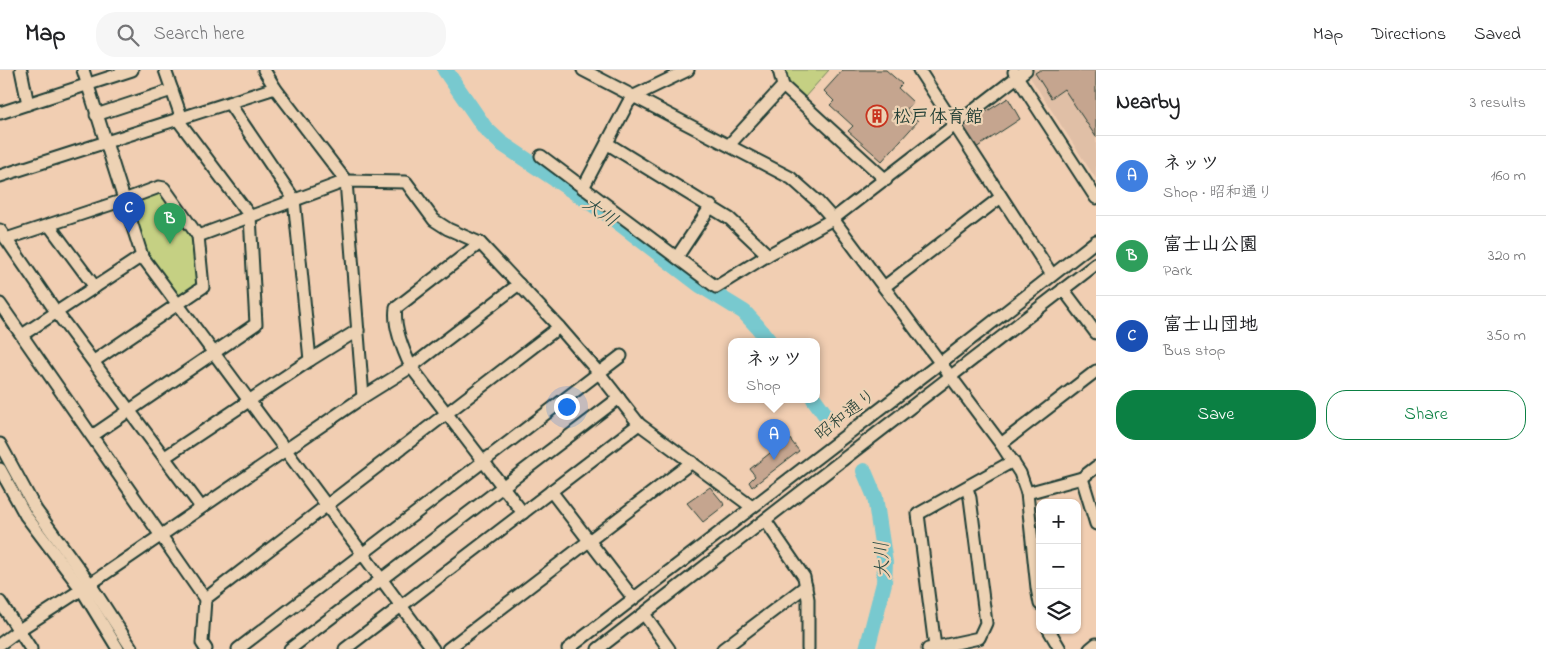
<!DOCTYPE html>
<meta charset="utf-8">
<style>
:root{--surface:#fff;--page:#f6f6f6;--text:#202124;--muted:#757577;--line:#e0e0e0;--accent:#0b8043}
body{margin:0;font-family:"Indie Flower","Klee One",sans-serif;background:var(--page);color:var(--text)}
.controls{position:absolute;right:15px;bottom:15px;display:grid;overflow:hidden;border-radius:10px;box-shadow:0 1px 4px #0004}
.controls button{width:45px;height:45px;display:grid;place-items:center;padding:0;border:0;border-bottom:1px solid var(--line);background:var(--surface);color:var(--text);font:25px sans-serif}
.you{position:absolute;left:566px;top:336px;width:18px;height:18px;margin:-12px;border:4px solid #fff;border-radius:50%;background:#1a73e8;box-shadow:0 0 0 8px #1a73e833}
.badge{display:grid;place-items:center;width:32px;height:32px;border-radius:50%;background:var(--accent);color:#fff;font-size:16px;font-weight:700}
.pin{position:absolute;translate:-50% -41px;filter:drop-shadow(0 1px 2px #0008)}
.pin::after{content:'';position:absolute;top:26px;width:18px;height:15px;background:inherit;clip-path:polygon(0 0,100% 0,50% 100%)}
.popup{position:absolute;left:728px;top:268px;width:92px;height:65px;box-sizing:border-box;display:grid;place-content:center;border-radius:10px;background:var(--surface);filter:drop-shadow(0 1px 4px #0005);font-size:16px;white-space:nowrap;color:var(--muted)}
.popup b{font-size:19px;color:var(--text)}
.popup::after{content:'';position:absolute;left:50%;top:100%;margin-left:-10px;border:10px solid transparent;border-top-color:var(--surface)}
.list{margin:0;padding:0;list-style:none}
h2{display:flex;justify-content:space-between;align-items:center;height:65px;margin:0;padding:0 20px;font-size:21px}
h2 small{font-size:16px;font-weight:400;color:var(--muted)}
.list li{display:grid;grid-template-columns:32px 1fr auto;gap:15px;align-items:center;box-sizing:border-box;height:80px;padding:0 20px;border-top:1px solid var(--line)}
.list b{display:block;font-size:19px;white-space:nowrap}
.list p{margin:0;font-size:16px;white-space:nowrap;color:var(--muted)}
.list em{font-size:16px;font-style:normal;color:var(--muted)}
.actions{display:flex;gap:10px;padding:15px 20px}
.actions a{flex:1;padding:11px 0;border:1px solid var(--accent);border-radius:20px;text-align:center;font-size:18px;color:var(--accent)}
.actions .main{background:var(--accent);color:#fff}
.icon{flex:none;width:28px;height:28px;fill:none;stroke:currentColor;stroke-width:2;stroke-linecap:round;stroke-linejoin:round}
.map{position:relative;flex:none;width:1096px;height:579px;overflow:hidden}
header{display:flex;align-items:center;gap:30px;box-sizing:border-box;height:70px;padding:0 25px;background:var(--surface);border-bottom:1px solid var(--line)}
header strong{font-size:24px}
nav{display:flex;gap:28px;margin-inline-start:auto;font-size:18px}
.search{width:350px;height:45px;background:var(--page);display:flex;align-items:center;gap:12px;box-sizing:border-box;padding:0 18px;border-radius:20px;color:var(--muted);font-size:19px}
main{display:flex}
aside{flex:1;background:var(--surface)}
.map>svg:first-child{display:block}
.built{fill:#e0bfa6}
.green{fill:#c5d083;stroke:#72865c}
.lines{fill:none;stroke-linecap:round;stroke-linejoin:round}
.river{stroke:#78c9cf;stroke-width:16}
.building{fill:#c5a58f;stroke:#1f3d34}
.minor-casing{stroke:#1f3d34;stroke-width:15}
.minor{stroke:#edd2b4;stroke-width:11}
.labels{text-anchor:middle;stroke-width:4.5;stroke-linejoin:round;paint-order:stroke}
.poi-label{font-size:18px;font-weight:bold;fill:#1f3d34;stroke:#edd2b4;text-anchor:start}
.street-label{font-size:18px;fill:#1f3d34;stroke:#edd2b4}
.water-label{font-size:19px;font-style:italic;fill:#284b44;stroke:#edd2b4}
</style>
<header>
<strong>Map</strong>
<div class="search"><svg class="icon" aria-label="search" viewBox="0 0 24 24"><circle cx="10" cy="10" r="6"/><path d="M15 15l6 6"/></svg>Search here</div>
<nav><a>Map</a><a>Directions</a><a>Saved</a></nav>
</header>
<main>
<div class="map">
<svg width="1096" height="579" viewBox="0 0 1096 579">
<rect width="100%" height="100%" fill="#f1ceb2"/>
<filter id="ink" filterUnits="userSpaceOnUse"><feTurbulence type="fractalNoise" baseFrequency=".02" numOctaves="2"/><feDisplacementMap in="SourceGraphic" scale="10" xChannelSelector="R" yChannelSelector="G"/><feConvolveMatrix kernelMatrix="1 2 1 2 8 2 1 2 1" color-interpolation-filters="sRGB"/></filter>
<g filter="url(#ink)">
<!-- built -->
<polygon class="built" points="1032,0 1096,0 1096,109 1028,4"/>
<!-- green -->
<g class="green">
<polygon points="784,0 829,0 804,28 788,13"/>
<polygon points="161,119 196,167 201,215 181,229 146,180 131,131"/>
</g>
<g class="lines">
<!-- river -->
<g class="river">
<polyline points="445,0 485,58 501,73 606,143 700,215 744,242 757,256 769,271"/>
<polyline points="814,329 827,347"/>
<polyline points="864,401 875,427 885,493 884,513 867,579"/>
</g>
</g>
<!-- building -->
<g class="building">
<polygon points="843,0 886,0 902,14 898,18 913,32 906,40 918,51 882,91 848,61 853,56 830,35 834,31 824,21"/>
<polygon points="1040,0 1096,0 1096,67 1064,19 1051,28 1035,3"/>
<polygon points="1008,28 1020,49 976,78 962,57"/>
<polygon points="789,368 799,381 752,417 749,412 755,406 750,399"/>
<polygon points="710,417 725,435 703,452 687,433"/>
</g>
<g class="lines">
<!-- minor casing -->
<g class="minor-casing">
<g id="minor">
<polyline points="21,0 28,34"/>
<polyline points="83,0 142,186 433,579"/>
<polyline points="165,0 182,49"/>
<polyline points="264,0 275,18 346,111 363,327"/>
<polyline points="583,0 791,108 817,131 833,149 1001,374 1020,403 1027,423 1037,518 1040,534"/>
<polyline points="779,0 783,16 886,110"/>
<polyline points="919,0 1052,205"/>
<polyline points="1014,2 1096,128"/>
<polyline points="229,33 294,129 310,290"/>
<polyline points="0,43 132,0"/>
<polyline points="96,45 172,20"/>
<polyline points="608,74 730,149 768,185"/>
<polyline points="729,75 783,16"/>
<polyline points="541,86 716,217 768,185 833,149 1026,0"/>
<polyline points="0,106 275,18"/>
<polyline points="583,118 628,33 634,26 688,0"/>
<polyline points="49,155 95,217"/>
<polyline points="0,160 57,243 201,437"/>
<polyline points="198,166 346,111 406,112 434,150 448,159 480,173 559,257 599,303 639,354 752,437"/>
<polyline points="6,169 124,130 159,117 164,118 198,166 203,217 94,291"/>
<path d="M480,173L396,238C393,256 403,280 411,297L523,443"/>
<polyline points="677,187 711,136"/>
<polyline points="884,217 1001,127"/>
<polyline points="1063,219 1096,263"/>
<polyline points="0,234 205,529 202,573 206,579"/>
<polyline points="22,265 142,186"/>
<polyline points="92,366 256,254 250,146 178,50"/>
<polyline points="0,374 36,440 90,514 132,579"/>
<polyline points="1001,374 1096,301"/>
<polyline points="165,387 310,290 358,260"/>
<polyline points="0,399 26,446 82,520 118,579"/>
<polyline points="1082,408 1096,454"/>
<polyline points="551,421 633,528"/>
<polyline points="1027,423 1082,408 1096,397"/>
<polyline points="765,450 804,507 808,529 808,579"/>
<polyline points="205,529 559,257"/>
<polyline points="0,532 31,579"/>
<polyline points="644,544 669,579"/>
<polyline points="1049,560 1060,579"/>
<polyline points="0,574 19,560 90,514 363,327 411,297 519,214"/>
<polyline points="935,577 918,444 1013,391"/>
<polyline points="238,579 621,286"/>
<polyline points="290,579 619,328"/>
<polyline points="345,579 639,354"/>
<polyline points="448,579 692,392"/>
<polyline points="568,579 948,287 1096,171"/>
<polyline points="598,579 1096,194"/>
<polyline points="723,579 806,516"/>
<polyline points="928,579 979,568 986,553 970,428 967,418"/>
<polyline points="1090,579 1096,574"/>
</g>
</g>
<!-- minor -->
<use href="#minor" class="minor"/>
</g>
</g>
<!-- icons -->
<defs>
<g id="building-ring" transform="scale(1.125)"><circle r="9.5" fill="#edd2b4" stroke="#c8321e" stroke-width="1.5"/><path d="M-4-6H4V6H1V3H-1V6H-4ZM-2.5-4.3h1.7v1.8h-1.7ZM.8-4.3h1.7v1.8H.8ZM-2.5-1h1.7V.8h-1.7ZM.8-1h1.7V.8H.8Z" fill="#c8321e"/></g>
</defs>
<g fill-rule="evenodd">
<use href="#building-ring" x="877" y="46"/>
</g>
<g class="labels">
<!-- poi labels -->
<g class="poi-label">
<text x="893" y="52">松戸体育館</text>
</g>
<!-- street labels -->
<g class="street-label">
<text transform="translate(845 344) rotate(-38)" y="6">昭和通り</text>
</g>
<!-- water labels -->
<g class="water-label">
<text transform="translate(601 141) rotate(35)" y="7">大川</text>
<text transform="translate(881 490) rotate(-93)" y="7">大川</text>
</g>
</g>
</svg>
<div class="controls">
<button>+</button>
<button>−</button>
<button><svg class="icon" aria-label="layers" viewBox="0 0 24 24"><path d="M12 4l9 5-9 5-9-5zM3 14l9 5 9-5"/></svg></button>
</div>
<div class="you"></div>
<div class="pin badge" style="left:774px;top:390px;background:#3f7fe0">A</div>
<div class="popup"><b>ネッツ</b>Shop</div>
<div class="pin badge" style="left:170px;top:174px;background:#2e9e5b">B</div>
<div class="pin badge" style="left:129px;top:163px;background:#1a4fb4">C</div>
</div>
<aside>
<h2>Nearby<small>3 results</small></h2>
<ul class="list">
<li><span class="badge" style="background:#3f7fe0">A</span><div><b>ネッツ</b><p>Shop · 昭和通り</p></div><em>160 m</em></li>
<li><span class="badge" style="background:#2e9e5b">B</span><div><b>富士山公園</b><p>Park</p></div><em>320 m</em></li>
<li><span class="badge" style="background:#1a4fb4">C</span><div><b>富士山団地</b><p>Bus stop</p></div><em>350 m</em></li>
</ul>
<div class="actions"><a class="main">Save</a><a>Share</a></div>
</aside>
</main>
